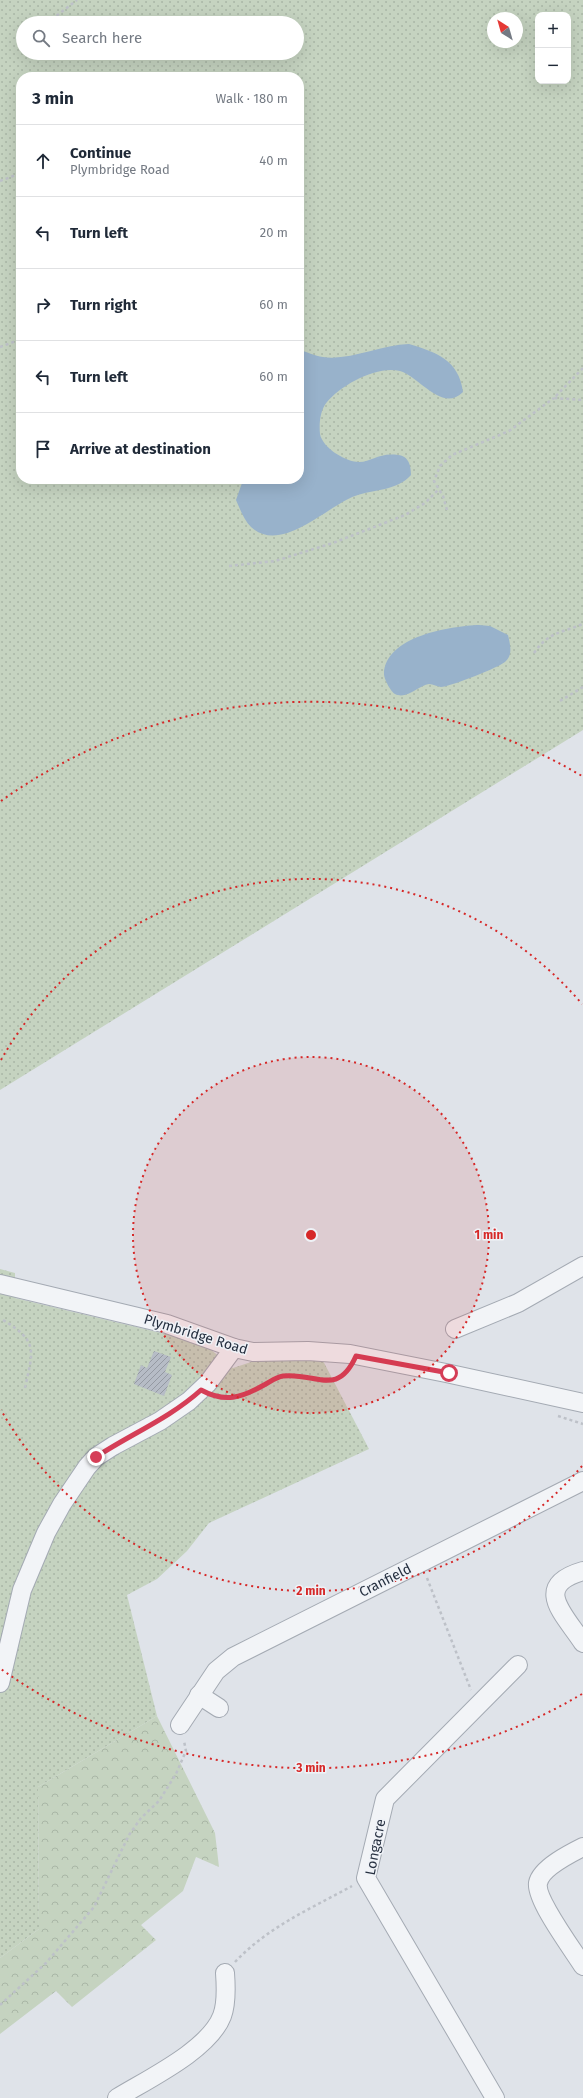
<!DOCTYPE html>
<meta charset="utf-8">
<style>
:root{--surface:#fff;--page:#f2f2f3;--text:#1f2937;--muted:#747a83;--line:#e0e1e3}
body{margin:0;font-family:"Fira Sans",sans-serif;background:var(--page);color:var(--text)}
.controls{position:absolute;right:12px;top:12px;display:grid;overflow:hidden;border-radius:8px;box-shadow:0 4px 16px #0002}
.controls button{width:36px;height:36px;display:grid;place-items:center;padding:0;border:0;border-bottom:1px solid var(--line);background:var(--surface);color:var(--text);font:20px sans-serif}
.compass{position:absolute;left:487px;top:12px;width:36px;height:36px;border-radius:50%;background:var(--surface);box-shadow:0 4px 16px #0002;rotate:323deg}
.stop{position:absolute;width:12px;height:12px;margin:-9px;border:3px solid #d53e57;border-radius:50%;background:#fff}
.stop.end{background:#d53e57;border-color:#fff;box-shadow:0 1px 4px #0008}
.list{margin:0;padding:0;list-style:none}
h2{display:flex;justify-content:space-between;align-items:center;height:52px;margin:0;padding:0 16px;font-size:17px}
h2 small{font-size:13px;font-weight:400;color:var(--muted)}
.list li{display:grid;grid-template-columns:26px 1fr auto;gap:12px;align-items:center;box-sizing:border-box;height:72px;padding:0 16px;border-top:1px solid var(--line)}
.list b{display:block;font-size:15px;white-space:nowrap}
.list p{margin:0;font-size:13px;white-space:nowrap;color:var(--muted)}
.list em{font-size:13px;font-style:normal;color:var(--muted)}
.icon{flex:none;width:22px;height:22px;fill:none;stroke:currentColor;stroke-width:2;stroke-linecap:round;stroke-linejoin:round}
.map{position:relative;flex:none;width:583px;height:2098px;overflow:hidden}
.search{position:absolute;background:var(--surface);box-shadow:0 4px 16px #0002;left:16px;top:16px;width:288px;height:44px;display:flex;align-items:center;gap:10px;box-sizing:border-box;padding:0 14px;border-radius:22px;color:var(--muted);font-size:15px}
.panel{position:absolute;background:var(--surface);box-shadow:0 4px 16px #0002;left:16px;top:72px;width:288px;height:412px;border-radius:16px}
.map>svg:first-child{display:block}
.grass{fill:url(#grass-dots);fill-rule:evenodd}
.park{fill:url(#park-crowns)}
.water{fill:#98b2cb}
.building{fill:url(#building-hatch)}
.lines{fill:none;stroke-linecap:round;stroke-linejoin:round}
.minor-casing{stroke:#a4aab3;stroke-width:20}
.path{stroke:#bdc1c8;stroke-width:2.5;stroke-dasharray:3 3;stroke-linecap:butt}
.minor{stroke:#f2f4f7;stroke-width:18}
.route{stroke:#d53e57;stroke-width:5}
.ring{fill:none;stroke:#d62828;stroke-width:2;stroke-dasharray:2 4}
.labels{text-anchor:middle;stroke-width:3;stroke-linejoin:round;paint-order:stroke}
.street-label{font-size:14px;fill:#273141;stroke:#eff2f7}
.centre{fill:#d62828;stroke:#eff2f7;stroke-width:2}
.ring-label{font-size:12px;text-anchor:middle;font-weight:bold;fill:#d62828;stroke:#eff2f7;stroke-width:3;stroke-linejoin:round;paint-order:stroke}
</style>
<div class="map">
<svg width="583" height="2098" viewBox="0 0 583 2098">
<defs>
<pattern id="grass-dots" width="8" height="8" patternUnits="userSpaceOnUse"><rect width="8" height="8" fill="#c5d3c0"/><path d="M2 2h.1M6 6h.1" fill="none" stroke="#a9b6a6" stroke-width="1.8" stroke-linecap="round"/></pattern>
<pattern id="park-crowns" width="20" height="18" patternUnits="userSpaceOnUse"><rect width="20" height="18" fill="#c5d3c0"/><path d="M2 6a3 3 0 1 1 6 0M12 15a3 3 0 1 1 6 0" fill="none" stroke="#a9b6a6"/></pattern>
<pattern id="building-hatch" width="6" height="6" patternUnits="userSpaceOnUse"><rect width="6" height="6" fill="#b6bcc6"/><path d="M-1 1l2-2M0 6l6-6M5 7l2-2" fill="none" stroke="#9499a2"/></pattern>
</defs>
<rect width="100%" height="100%" fill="#dfe3e9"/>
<!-- grass -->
<g class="grass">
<path d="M0,0H583V730L0,1090ZM538,15H568V81H538ZM493,18H517V42H493ZM23,23H297V53H23ZM21,77H299V479H21Z"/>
<polygon points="0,1269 15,1273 15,1298 203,1343 233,1368 254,1361 320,1355 369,1449 209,1523 187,1551 157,1579 127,1595 157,1716 38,1787 39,1929 0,1958"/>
</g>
<!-- park -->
<polygon class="park" points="157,1716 215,1833 219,1867 196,1857 183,1891 141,1925 156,1940 72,2007 56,1991 0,2034 0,1958 39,1929 38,1787"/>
<!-- water -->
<g class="water">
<path d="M409,344C436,352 459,360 463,392C442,413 420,377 400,371C377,365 341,385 327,402C320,410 319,424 320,434C321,441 329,449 335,453C368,474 370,451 398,455C409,456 411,466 411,475C397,491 374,489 355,496C327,506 281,555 251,527C244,520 240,509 236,500L242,483L246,479H299V349C306,352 315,356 323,357C349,361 380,345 409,344Z"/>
<path d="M479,625L490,626L508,635C510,644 513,654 506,661C501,667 449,687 441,687C438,687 433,684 429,684C419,685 407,700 395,694C391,692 384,679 384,674C385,636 451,626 479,625Z"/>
</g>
<!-- building -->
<polygon class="building" points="154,1351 171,1357 165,1372 172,1375 164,1396 134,1384 141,1365 147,1368"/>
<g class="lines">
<!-- minor casing -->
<g class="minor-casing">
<g id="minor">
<polyline points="0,1284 167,1324 234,1348 253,1352 308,1351 350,1354 446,1373 583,1403"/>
<polyline points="455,1329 518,1303 583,1266"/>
<path d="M583,1571C531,1586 565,1615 583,1643"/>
<polyline points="0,1683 22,1590 46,1533 62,1504 87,1467 96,1457 113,1446 160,1421 189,1401 208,1383 234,1348"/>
<polyline points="199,1695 219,1708"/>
<polyline points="180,1725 216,1671 233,1657 583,1481"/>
<path d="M583,1847C571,1853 541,1868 538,1883C535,1899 573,1950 583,1966"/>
<path d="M117,2098C148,2079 209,2050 222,2016C227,2003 226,1986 225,1973"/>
<polyline points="495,2098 366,1878 385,1799 518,1665"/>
</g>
</g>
<!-- path -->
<g class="path">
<polyline points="47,23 77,0"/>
<polyline points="23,26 20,27 18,32 23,37"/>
<polyline points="0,181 21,173"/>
<polyline points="0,347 21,339"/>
<polyline points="583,368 554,398 583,400"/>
<polyline points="447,510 443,496 434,481 440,466 452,455 509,431 554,398"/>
<polyline points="229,566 275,561 333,543 405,515 425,503 438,490"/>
<path d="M534,653C548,632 561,633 583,624"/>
<polyline points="560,701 583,687"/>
<path d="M3,1320C39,1342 33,1350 25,1388"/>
<path d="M216,1396C250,1402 255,1383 282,1377C307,1371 323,1391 349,1370"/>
<polyline points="558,1416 583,1424"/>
<polyline points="427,1578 471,1690"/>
<path d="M235,1962C268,1927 310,1909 352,1886"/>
<polyline points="0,2005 46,1963 94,1907 129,1835 141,1818 159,1801 176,1774 186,1751 184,1741"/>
</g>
<!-- minor -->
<use href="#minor" class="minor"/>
</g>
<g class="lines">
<!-- route -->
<path class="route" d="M96,1457C131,1434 170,1418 201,1390C225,1403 241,1398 264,1385C270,1382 276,1377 283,1376C316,1372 337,1398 356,1356L449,1373"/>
</g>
<!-- distance rings -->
<circle cx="311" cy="1235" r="178" fill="#d62828" fill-opacity=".12"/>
<g class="ring">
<circle cx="311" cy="1235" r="178"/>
<path d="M582 1466A356 356 0 0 1 1 1410M1 1060A356 356 0 0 1 582 1004"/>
<path d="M582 1694A533 533 0 0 1 1 1669M1 801A533 533 0 0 1 582 776"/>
</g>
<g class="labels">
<!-- street labels -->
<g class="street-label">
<text transform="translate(196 1334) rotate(17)" y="5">Plymbridge Road</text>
<text transform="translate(385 1580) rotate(-27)" y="5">Cranfield</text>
<text transform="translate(375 1847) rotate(-79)" y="5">Longacre</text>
</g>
</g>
<circle cx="311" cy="1235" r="6" class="centre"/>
<g class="ring-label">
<text x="489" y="1239">1 min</text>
<text x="311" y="1595">2 min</text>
<text x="311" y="1772">3 min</text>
</g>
</svg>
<div class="controls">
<button>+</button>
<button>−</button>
</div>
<svg class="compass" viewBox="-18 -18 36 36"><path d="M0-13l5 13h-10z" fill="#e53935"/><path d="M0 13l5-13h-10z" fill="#747a83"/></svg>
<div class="stop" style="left:449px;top:1373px"></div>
<div class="stop end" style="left:96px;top:1457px"></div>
<div class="search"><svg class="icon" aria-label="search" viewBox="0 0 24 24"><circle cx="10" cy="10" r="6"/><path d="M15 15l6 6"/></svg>Search here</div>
<section class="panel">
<h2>3 min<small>Walk · 180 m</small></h2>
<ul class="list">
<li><svg class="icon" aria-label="ahead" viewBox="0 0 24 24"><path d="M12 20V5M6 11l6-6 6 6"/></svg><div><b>Continue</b><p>Plymbridge Road</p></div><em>40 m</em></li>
<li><svg class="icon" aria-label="left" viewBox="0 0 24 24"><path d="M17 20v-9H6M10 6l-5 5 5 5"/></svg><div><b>Turn left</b></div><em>20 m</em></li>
<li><svg class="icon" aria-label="right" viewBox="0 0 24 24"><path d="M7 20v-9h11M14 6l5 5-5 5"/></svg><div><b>Turn right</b></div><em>60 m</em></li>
<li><svg class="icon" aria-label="left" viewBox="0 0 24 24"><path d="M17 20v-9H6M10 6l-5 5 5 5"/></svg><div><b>Turn left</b></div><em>60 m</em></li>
<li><svg class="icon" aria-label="arrive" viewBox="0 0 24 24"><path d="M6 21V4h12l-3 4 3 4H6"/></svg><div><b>Arrive at destination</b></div></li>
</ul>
</section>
</div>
